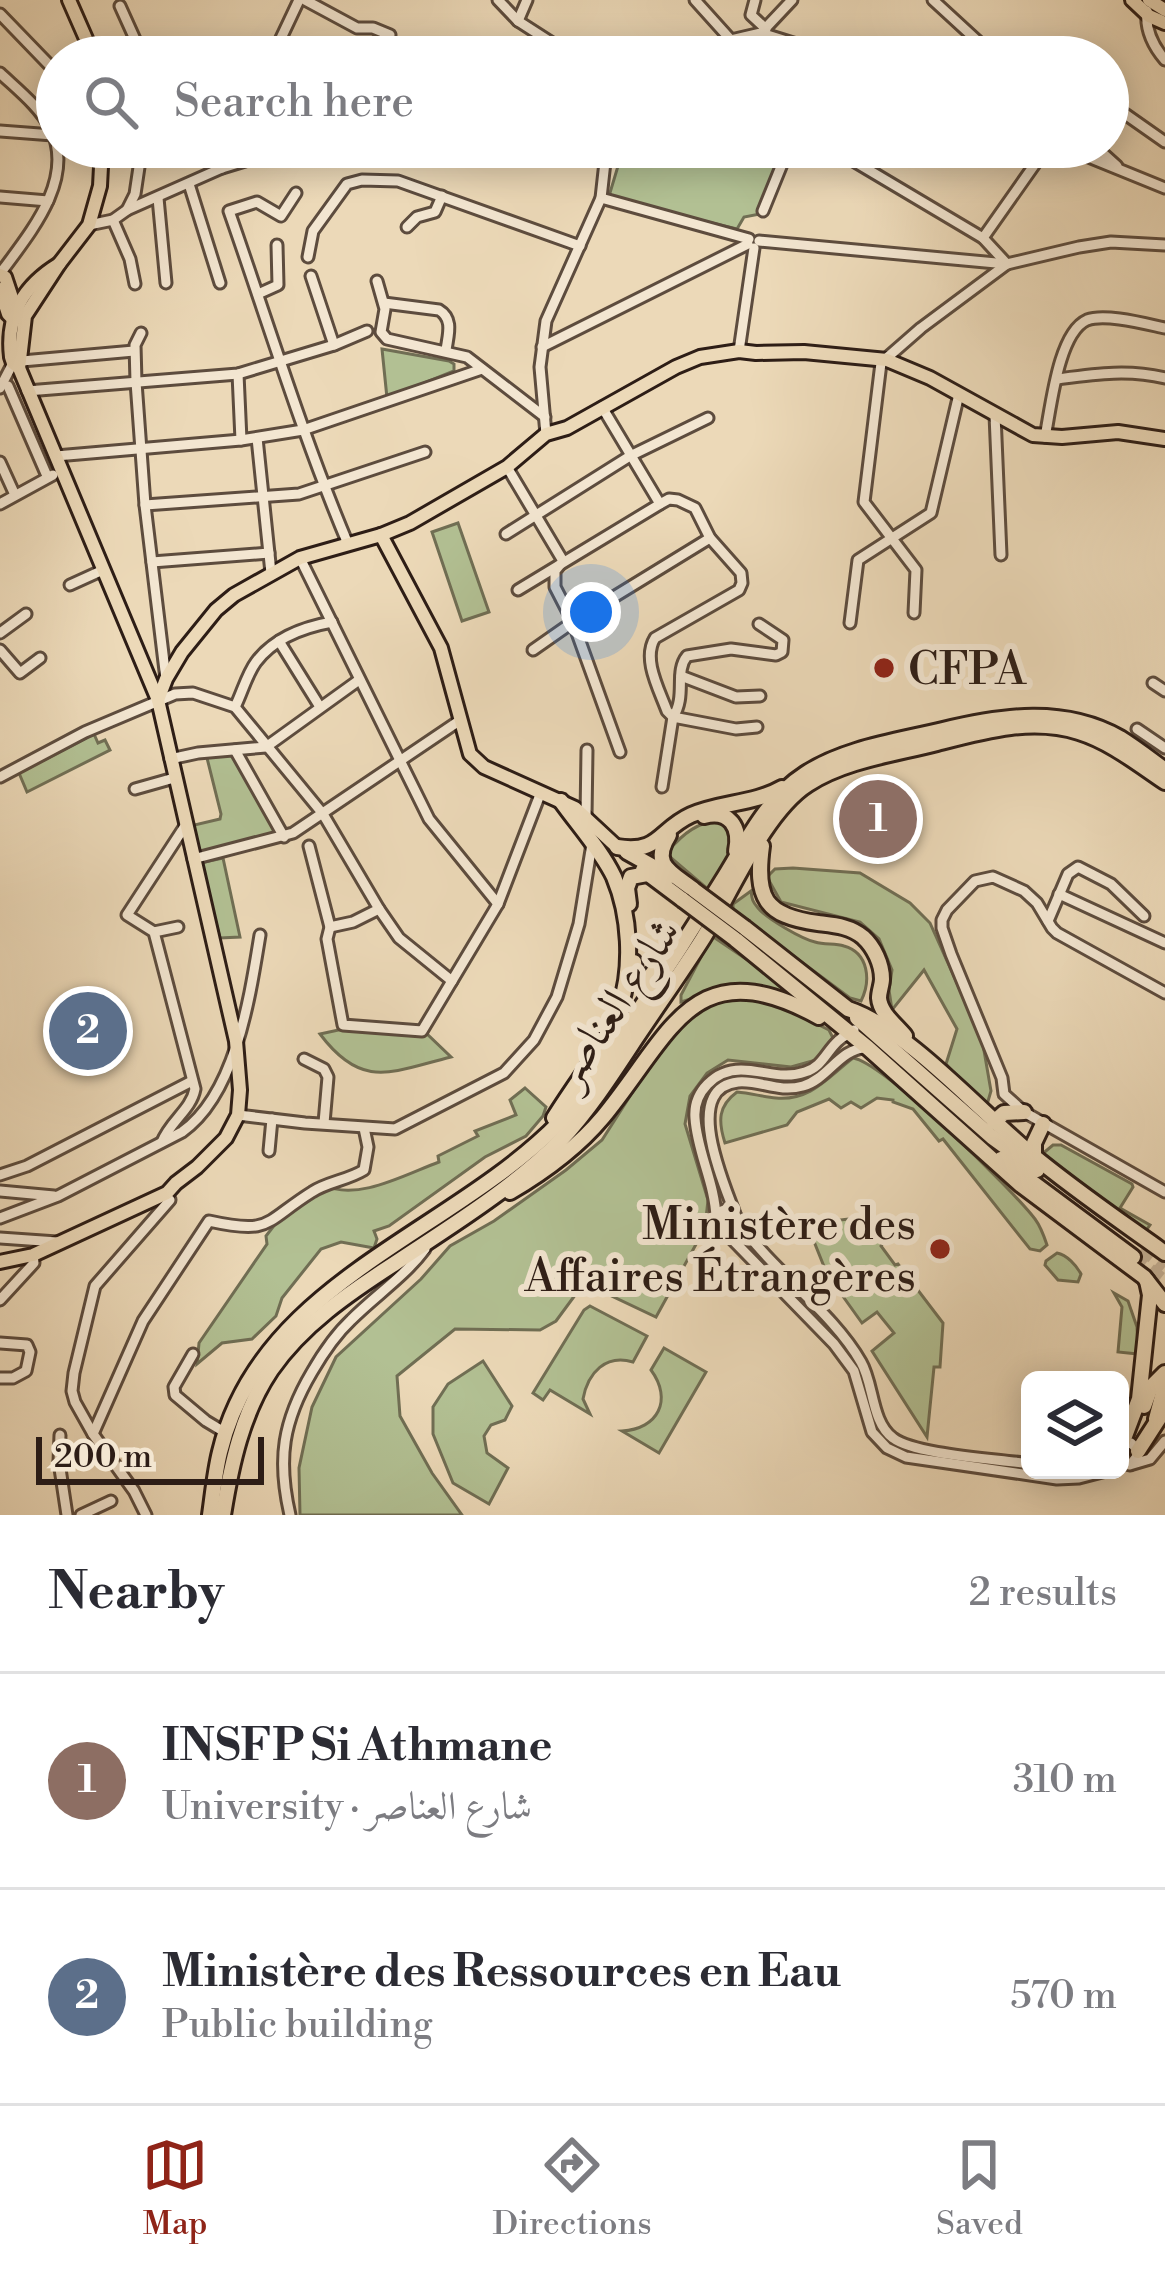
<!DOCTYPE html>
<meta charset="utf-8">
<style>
:root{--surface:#fff;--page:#f7f7f7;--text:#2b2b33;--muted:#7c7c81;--line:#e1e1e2;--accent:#8f2418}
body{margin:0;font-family:"Libre Bodoni",Amiri,serif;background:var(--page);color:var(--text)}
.controls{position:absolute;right:36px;bottom:36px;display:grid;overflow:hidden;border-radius:18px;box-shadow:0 6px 30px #0003}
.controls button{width:108px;height:108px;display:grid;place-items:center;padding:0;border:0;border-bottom:3px solid var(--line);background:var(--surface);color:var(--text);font:60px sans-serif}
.scale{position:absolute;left:36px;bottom:30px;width:228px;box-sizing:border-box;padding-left:12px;border:6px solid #2d1d16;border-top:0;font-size:33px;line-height:42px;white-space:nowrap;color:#2d1d16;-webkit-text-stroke:9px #f3e6d1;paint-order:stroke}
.you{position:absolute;left:591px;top:612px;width:42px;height:42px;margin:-30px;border:9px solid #fff;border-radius:50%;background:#1a73e8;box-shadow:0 0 0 18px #1a73e833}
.badge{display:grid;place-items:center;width:78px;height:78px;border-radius:50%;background:var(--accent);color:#fff;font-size:39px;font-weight:700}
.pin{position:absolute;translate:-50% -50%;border:6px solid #fff;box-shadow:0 3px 12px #0006}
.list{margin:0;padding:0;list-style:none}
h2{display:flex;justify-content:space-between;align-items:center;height:156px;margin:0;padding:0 48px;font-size:51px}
h2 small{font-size:39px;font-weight:400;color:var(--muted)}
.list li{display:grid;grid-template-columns:78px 1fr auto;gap:36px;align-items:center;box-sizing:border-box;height:216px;padding:0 48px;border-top:3px solid var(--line)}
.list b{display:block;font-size:45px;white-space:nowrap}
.list p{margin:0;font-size:39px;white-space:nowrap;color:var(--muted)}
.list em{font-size:39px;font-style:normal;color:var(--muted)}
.icon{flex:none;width:66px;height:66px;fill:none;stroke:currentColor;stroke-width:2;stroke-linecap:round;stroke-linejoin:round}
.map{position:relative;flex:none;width:1165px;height:1515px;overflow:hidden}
.search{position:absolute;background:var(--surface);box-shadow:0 6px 30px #0003;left:36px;right:36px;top:36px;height:132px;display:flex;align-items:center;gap:30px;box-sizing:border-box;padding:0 42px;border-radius:66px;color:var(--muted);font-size:45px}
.sheet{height:588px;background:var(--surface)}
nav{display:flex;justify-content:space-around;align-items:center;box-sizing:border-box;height:168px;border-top:3px solid var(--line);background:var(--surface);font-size:33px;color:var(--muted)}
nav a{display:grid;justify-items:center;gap:6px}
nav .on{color:var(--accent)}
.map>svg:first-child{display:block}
.green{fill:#b2c093;stroke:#706e54;stroke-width:3}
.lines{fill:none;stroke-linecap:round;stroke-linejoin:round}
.highway-tunnel{stroke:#c6b398;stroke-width:14;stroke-dasharray:14 7;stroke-linecap:butt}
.minor-casing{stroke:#5d4c3e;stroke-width:15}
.major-casing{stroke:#2d1d16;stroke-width:18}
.highway-casing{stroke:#2d1d16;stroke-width:20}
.minor{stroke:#f3e6d1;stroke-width:9}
.major{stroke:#ecd9b8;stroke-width:12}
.highway{stroke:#ecd9b8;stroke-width:14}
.highway-bridge-casing{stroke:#2d1d16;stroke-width:20;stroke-linecap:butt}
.highway-bridge{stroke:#ecd9b8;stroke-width:14}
.poi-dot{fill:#8f2418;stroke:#f3e6d1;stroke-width:4.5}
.labels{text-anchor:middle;stroke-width:12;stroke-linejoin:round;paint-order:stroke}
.poi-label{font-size:45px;fill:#2d1d16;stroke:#f3e6d1;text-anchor:start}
.street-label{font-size:45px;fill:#2d1d16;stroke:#f3e6d1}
</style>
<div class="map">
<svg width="1165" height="1515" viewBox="0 0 1165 1515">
<rect width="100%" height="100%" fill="#ecd9b8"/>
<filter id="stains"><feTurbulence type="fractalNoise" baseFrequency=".00167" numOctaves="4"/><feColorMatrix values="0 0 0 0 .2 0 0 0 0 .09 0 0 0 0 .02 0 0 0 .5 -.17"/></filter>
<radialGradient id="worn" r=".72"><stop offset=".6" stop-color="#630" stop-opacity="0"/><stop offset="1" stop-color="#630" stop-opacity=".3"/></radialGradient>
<!-- green -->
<g class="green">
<polygon points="632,147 784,147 760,214 744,217 737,229 612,199 609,196 621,156"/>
<polygon points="382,349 449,361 454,364 454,371 387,398"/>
<polygon points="458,523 489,612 462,621 432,532"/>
<polygon points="94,734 98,743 105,740 110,750 27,792 19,773"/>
<polygon points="206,754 232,754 278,834 198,854 190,826 220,819 221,814"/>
<path d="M721,822C745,843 723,870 710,891L670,857L668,851C683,834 699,820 721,822Z"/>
<polygon points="223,858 240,937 220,938 200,863"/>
<polygon points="793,868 860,873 910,903 930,923 982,1039 991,1091 986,1108 946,1064 957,1029 924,970 892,1010 889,990 892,970 879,939 860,922 781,902 767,877 775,869"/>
<path d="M751,891C752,899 752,901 758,908C767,919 802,939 815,942C825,945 835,943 844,946C869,953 871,981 861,1001L850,998L733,911V904Z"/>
<polygon points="712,936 802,997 770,989 729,987 681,1002 681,995"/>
<polygon points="733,996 765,998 829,1030 833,1038 816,1060 791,1067 728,1060 707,1073 690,1096 685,1124 708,1200 705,1228 656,1317 584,1283 556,1321 540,1330 455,1329 397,1376 400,1416 432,1473 462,1515 300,1515 299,1468 312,1407 336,1357 421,1279 450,1246 494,1221 566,1170 602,1140 669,1035 698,1010"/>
<path d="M343,1029L427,1034L451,1057C391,1072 362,1090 320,1034Z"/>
<path d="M853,1058C884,1063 1012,1189 1035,1219C1041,1227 1044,1236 1047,1245L1040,1251L1030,1249L943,1139L939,1141L913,1109L893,1102V1100L877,1098L861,1108L851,1102L841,1108L829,1099L797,1112L787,1125L725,1143C718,1121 718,1106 737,1092C751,1093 763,1097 776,1098C811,1101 828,1077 853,1058Z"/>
<path d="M525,1088L546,1107L543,1116L526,1136L485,1157L389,1226L374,1231L377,1239L374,1248L341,1242L321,1249L282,1298L276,1316L252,1339L222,1343L197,1364L199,1343L267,1244L266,1236L286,1210L324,1185C357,1202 406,1174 439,1162L438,1156L478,1136L475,1131L516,1115L510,1100Z"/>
<polygon points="1053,1145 1061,1145 1132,1184 1133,1187 1120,1208 1150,1225 1145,1232 1041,1155"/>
<polygon points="857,1218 864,1220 883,1243 881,1246 895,1265 898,1264 943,1323 940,1367 934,1367 927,1437 872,1351 894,1333 877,1312 862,1323 827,1274 807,1224"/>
<path d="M1057,1253C1067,1255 1076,1265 1081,1274L1078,1282L1058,1280L1045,1265L1046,1261Z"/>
<polygon points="1114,1293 1128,1301 1137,1327 1138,1354 1118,1352 1122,1307"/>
<path d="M590,1306L647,1336L633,1362C606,1354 588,1372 583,1399L590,1414L550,1390L543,1400L533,1393L584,1310Z"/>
<path d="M664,1348L706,1372L659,1453L622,1431C658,1429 673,1400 651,1370Z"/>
<polygon points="483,1361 512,1406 505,1420 491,1425 484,1436 487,1453 508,1468 489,1504 453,1483 433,1434 433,1407 448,1384"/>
</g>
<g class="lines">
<!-- highway-tunnel -->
<g class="highway-tunnel">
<polyline points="1142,1248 1165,1267"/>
<polyline points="1133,1257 1165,1282"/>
</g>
<!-- minor casing -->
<g class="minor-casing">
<g id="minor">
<polyline points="305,0 357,28 373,28 390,35 380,57"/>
<polyline points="498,0 518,21 574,57"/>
<polyline points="695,0 731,40"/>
<polyline points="755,0 751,15 766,29"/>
<polyline points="933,0 995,57"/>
<polyline points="120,6 143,57"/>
<path d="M1147,11C1145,30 1153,46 1165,60"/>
<polyline points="0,14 57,73"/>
<polyline points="518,21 527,0"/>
<polyline points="761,33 838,57"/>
<polyline points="281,57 274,53 299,0"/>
<polyline points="715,57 731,40 761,33 792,0"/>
<path d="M997,57C1014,39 1024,45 1043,57"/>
<path d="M0,73C17,89 40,107 51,129C76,181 28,235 0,274"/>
<polyline points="1108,102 1165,142"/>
<polyline points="0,131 53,135"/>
<polyline points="830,147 983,238 1007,264"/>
<polyline points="1064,147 1165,188"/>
<polyline points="1096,147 1117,166"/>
<polyline points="222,168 227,151 233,147"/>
<polyline points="189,184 220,283"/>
<path d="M296,193L281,216L257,202L229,211C268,322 302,435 348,544"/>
<polyline points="0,197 48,201"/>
<polyline points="158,198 166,283"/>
<polyline points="601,198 749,239"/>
<polyline points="127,210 135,194 142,147"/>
<polyline points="763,211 789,147"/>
<polyline points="113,220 130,259 135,284"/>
<polyline points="89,225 113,220 127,210 222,168 245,161 250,152 243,147"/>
<polyline points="407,227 417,217 435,212 442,196"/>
<polyline points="983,238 1047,147"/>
<polyline points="759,241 1007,264"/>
<polyline points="308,257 313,231 347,184 362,180 398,181 580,246"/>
<polyline points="311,276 334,345"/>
<polyline points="377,281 385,309 381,332 387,339 467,357 545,417"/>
<polyline points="258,294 278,285 277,245"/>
<path d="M384,303L439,310C454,319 448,335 446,350"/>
<polyline points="141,333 135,345 136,382 145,505 166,679"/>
<polyline points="542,347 748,244"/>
<polyline points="739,351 754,248"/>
<polyline points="22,361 134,351"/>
<polyline points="238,374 241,440"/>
<path d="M1057,379C1095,374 1128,369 1165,378"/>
<polyline points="8,386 47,476"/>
<polyline points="0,388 13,363"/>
<polyline points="27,391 238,374 334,345 367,331"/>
<path d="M602,407L660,504L669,499L678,500L695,508L710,538L741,573L742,583L739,590L655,638C642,659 659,689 667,711L673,717"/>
<polyline points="995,415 1001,555"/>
<polyline points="546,434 540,367 546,321 601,198 605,162 616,147"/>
<path d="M1045,437C1051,408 1058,333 1087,320C1105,313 1146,324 1165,328"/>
<polyline points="257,438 271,573"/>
<polyline points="56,456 241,440 303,430 482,369"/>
<polyline points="0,462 15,495"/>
<polyline points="507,467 563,561 555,571 555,587 573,622 620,752"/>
<polyline points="0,504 53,475"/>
<polyline points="145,505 299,494 425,452"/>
<polyline points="506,534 630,456 708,418"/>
<polyline points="300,558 429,819 498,904"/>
<polyline points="152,562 269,553"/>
<polyline points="70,585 103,570"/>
<polyline points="518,590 660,504"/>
<polyline points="914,613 916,570 864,502 881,363 921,328 1007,264 1079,247 1111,242 1165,245"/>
<polyline points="850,623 858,560 931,513 959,394"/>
<polyline points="0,633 26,614"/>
<polyline points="279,641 320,707"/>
<polyline points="0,650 20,673 40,658"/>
<polyline points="533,650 573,622 710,538"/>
<polyline points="681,676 736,697 760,696"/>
<polyline points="1153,683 1165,691"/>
<path d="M235,707C242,693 247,674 256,662C274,638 304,627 332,622"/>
<path d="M673,717C687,696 674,672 687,656L731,649L776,655L782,652L783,640L759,624"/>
<polyline points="1137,729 1165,748"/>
<polyline points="235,750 284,837"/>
<polyline points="170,759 198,753 266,747 359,680"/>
<polyline points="0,777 85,732 175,694 193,693 235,707 323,814 379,909 399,938 452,981"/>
<polyline points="662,787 673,717 736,729 757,727"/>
<polyline points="135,789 174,778"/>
<polyline points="586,817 587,750"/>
<polyline points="309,846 330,927 327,939 343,1025 422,1031 498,904 541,792"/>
<polyline points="193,859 293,833 459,721"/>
<polyline points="1059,894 1165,943"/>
<polyline points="1048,921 1068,874 1078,867 1111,884 1144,916"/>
<polyline points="330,927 353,922 379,909"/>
<polyline points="154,932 178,927"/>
<polyline points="1165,993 1057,933 1052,928 1037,903 1024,891 993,877 975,881 947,910 942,920 942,928 951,954 1002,1078 1004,1094 1024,1112 1165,1192"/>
<polyline points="304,1059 324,1069 328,1077 324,1123"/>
<polyline points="238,1115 305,1123 395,1129 504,1073 534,1040 557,997 579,924 592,844"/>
<path d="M162,1142C170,1121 191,1110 195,1089L154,932L127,915L185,826"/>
<polyline points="269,1151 272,1119"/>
<polyline points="0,1175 27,1166 192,1081"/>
<polyline points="0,1191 54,1196"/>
<circle cx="726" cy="1221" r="11"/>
<path d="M735,1214C724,1183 681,1088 738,1082C761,1080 778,1093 803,1086C828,1079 840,1048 866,1048"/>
<path d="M0,1218L58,1196L182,1132C236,1094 250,996 260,935"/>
<path d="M716,1218C715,1183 697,1152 695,1118C693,1092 715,1070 741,1070C764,1070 782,1080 805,1072C822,1067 826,1052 838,1041C843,1036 849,1034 854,1030"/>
<path d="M738,1221C772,1271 832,1311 861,1362C874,1384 871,1422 893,1438C915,1455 999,1459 1030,1464"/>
<polyline points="725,1232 834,1344 854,1371 872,1432 887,1448 906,1457 1057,1479 1079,1478 1110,1470"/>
<polyline points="0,1238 57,1242"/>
<polyline points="0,1300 34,1263 33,1255"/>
<polyline points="0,1343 27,1345 30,1352 26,1371 13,1378 0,1378"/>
<polyline points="193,1354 174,1387 175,1395 206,1421 226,1433"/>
<path d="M93,1434L143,1321L209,1221C272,1235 264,1222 312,1192C327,1182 348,1180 364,1170L368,1147L364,1128"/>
<polyline points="1120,1445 1131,1443 1136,1448 1138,1455 1130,1465 1120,1463"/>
<polyline points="59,1462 60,1435"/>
<polyline points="1133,1464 1150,1459 1165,1441"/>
<polyline points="67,1515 59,1462 104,1453"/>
<polyline points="81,1515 111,1501"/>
<polyline points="146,1515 134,1491 93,1434 75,1402 72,1391 74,1373 95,1286 170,1200"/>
<path d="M290,1515C277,1459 283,1421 312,1372C323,1353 335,1335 351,1320C376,1295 404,1277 425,1249"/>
</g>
</g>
<!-- major casing -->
<g class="major-casing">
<g id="major">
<polyline points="69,0 94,57"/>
<polyline points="1132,0 1149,16 1165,23"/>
<polyline points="1149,0 1165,10"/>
<polyline points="0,275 5,277 16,310 19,312"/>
<polyline points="0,289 8,314 14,320"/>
<polyline points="19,368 25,316 59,264 89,225 100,186 102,147"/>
<polyline points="381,535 441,648 470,754 484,767 575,808 617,847"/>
<polyline points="158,700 166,679 182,652 216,610 234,595 300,558 381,535 410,523 507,467 546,434 567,428 676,367 700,357 739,351 756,353 804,352 887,360 930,378 1033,435 1062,437 1118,432 1165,439"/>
<path d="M0,1262L33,1255L167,1193L176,1183L197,1167L226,1138L238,1115L240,1090L236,1041L158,700L19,368L13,363L11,357C6,315 23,286 59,264"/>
</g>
</g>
<!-- highway casing -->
<g class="highway-casing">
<g id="highway">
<path d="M704,816C730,809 741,828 736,851"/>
<path d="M669,835C650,865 671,872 694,890"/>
<path d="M762,846C755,897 764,916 818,923C834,925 850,926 863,937C874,947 882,964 882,979C882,985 879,991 879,998C880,1013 896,1025 905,1036"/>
<path d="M617,847C660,854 658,830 691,815C721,802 754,804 782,788"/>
<polyline points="627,852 670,876"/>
<polyline points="643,870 683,900"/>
<polyline points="629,904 627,888 631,877 647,874"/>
<path d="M745,928L848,1009C906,1028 981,1112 1030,1153C1073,1189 1119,1220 1165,1253"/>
<polyline points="735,939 868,1048 1021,1185 1144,1277 1165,1304"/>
<polyline points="634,962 636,981 642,983 648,979 669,952"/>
<polyline points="857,1018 992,1137 1037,1170"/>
<path d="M554,1118C575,1084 607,1044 620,1006C633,967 630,915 614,877C601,850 578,825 561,801"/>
<polyline points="994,1122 1004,1113 1024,1112"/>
<polyline points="1034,1157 1034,1143 1043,1124"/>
<polyline points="1001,1159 1133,1257"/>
<path d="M510,1192C544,1172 578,1147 603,1117C672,1033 693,948 819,1017"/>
<polyline points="1144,1406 1151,1387 1165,1373"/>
<polyline points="1156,1419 1165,1385"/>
<polyline points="1122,1444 1139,1399 1150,1295 1147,1281"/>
<polyline points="1138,1451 1165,1409"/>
<path d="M210,1515C213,1494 215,1472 220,1452C260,1283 449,1235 559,1123C584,1096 603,1064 623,1034C657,984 690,933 722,881C746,843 765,800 805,774C844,748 898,741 943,730C1002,716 1064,706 1120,738C1136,748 1150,759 1165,770"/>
<path d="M223,1515C231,1465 242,1413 271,1370C302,1325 349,1293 394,1264C451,1226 512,1189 561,1140C590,1109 613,1073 636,1038C658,1005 681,973 702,940C730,895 764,812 808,784C845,760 895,754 937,743C983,731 1032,717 1079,732C1111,742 1138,764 1165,782"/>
</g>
</g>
<!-- minor -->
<use href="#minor" class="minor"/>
<!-- major -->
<use href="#major" class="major"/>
<!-- highway -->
<use href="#highway" class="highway"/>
<!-- highway-bridge casing -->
<g class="highway-bridge-casing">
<g id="highway-bridge">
<polyline points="694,890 745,928"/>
<polyline points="683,900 735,939"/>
</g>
</g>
<!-- highway-bridge -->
<use href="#highway-bridge" class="highway-bridge"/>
</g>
<!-- markers -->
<g class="poi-dot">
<circle cx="884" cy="668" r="12"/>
<circle cx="940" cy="1249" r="12"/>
</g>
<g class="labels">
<!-- poi labels -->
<g class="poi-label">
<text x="908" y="684">CFPA</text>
<text x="916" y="1239" text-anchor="end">Ministère des<tspan x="916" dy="52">Affaires Étrangères</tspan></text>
</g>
<!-- street labels -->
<g class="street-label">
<text transform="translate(615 1001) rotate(-56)" y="16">شارع العناصر</text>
</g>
</g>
<rect width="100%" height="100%" filter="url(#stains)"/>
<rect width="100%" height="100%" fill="url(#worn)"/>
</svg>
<div class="controls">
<button><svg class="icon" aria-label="layers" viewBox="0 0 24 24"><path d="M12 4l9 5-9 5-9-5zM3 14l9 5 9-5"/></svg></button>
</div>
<div class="scale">200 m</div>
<div class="you"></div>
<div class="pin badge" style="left:878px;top:819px;background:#8d6e63">1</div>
<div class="pin badge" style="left:88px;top:1031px;background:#5c6f8a">2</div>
<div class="search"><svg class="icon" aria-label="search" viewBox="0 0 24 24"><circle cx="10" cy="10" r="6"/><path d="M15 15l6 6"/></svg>Search here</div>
</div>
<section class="sheet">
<h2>Nearby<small>2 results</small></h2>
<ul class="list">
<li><span class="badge" style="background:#8d6e63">1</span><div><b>INSFP Si Athmane</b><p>University · شارع العناصر</p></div><em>310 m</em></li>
<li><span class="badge" style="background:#5c6f8a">2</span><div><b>Ministère des Ressources en Eau</b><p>Public building</p></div><em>570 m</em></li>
</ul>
</section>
<nav>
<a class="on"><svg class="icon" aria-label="map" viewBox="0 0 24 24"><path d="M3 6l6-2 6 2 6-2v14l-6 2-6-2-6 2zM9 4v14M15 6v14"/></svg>Map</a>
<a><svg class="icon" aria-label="directions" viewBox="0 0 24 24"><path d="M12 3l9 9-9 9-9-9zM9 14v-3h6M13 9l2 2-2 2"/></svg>Directions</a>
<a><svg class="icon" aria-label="saved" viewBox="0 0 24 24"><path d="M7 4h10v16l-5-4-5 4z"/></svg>Saved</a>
</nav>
